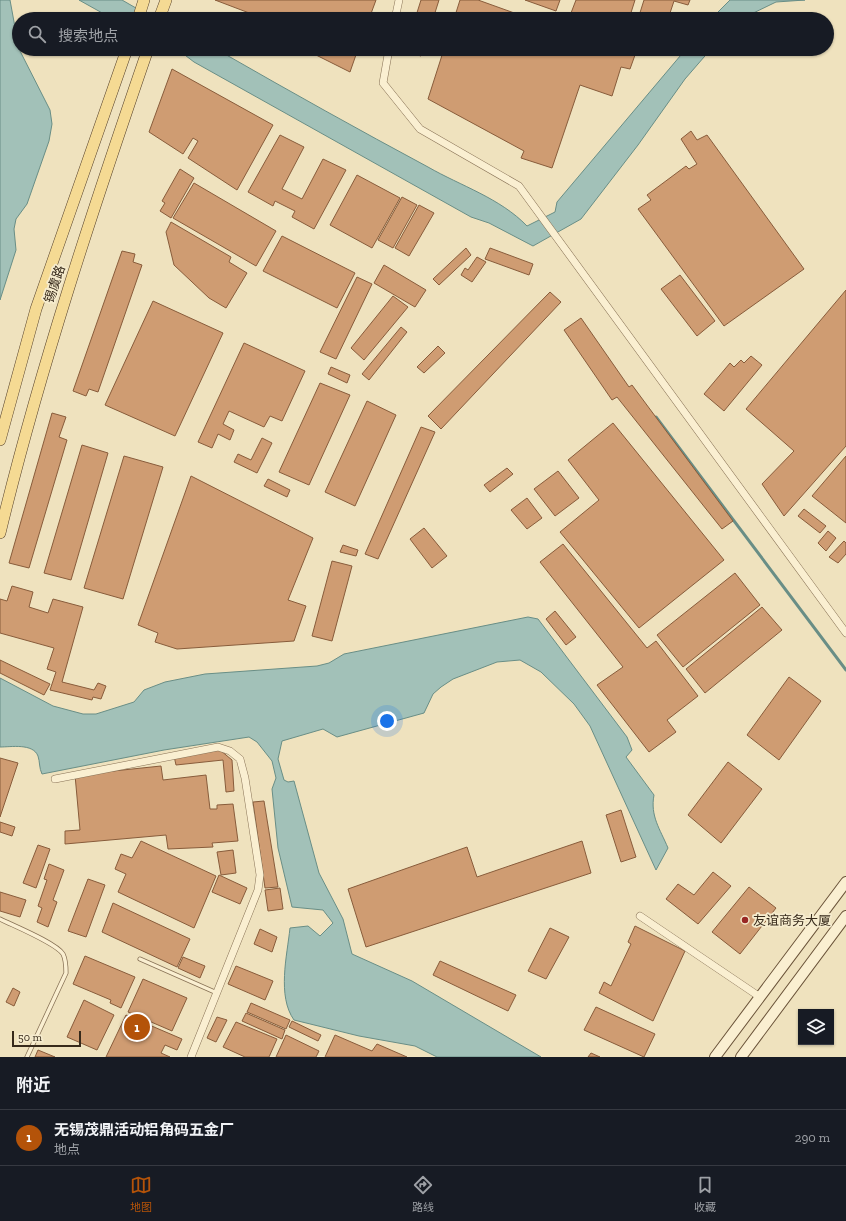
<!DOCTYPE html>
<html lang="zh">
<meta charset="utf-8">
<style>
:root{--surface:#171b24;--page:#20242c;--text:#f1f3f6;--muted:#9ea1a6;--line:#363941;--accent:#b45309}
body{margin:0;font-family:"Zilla Slab","Noto Sans SC",serif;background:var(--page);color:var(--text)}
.controls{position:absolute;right:12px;bottom:12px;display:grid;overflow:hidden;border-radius:0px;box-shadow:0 1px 3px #0004}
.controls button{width:36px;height:36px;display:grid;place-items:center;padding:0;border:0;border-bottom:1px solid var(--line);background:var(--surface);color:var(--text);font:20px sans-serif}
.scale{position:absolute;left:12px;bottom:10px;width:69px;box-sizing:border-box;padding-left:4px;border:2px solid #372a1b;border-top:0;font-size:11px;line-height:14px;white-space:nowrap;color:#372a1b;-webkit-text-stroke:3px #f6ecce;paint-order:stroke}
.you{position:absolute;left:387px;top:721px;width:14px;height:14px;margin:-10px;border:3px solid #fff;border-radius:50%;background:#1a73e8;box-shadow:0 0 0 6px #1a73e833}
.badge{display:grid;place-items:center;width:26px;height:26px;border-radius:50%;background:var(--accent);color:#fff;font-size:13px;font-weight:700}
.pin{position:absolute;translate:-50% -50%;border:2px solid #fff;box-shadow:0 1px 4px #0006}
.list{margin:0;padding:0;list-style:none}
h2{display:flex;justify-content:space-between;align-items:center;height:52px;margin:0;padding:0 16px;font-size:17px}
h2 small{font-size:13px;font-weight:400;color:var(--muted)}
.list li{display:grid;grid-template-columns:26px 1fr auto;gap:12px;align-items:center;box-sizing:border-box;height:56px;padding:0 16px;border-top:1px solid var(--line)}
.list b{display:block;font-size:15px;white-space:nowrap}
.list p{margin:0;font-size:13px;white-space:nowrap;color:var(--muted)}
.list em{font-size:13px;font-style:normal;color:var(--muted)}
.icon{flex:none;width:22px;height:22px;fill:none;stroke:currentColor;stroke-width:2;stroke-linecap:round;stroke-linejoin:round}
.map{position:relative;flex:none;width:846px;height:1057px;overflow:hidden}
.search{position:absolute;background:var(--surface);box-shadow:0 1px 3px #0004;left:12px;right:12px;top:12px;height:44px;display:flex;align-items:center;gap:10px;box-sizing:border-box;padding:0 14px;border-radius:22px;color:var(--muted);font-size:15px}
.sheet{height:108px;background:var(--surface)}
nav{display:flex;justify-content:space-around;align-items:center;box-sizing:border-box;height:56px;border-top:1px solid var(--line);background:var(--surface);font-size:11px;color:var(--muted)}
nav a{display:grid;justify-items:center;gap:2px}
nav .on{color:var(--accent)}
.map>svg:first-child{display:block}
.water{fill:#a2c1b8;stroke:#698e86}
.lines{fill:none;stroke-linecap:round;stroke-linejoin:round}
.stream{stroke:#698e86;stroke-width:3}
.building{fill:#cf9c72;stroke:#885c3b}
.service-casing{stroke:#887256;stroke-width:5}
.minor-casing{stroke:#887256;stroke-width:8}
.secondary-casing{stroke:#6a5339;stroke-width:12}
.primary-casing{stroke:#55402b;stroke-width:12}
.service{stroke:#faefd1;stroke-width:3.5}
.minor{stroke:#faefd1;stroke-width:7}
.secondary{stroke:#faefd1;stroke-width:10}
.primary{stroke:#f5da93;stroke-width:11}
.poi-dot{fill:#992724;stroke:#f6ecce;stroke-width:1.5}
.labels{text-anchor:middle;stroke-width:3.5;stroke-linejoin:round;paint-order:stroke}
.street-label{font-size:13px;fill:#372a1b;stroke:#f6ecce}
.poi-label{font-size:13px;fill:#372a1b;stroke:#f6ecce;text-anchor:start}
</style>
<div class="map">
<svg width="846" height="1057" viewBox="0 0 846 1057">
<rect width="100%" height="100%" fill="#efe2be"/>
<!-- water -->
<g class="water">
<polygon points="0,0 10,0 19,49 50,110 52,124 49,141 27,204 16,219 14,229 16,250 0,300"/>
<polygon points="79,0 122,0 155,19 113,19"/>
<polygon points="730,0 805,0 776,2 741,19 711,19"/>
<path d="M177,49H214L223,53C291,92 359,130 428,167C461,186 500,198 527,226L555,212L557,202L686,49H711L685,79L638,145L581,219L533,246L489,223L471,217L194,62Z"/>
<path d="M528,617L538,619L627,737L632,750L626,757L654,795C650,816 660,829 668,848L656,870L590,726L574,704L541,672L520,660L497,662L453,679L441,687L433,694L424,713L337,737L323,729L282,741L278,759L284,780L288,782L294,781L319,873L343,919L352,954L412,981L541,1057H437L415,1046L359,1036L294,1020C277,996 287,956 290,928L308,926L320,936L333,923L323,910L292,907L278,848L272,789L276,778L272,761L257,742L249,737L164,750L42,774C39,768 40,762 38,756C33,743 11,747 0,747V678L53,706L83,714H96L134,702L144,690L165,682L205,674L317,666L329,663L344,654Z"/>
</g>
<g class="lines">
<!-- stream -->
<polyline class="stream" points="656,417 846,670"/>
</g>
<!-- building -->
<g class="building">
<polygon points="215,0 376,0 369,19 265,19"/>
<polygon points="421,0 439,0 433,19 415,19"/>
<polygon points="460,0 478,0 531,19 454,19"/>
<polygon points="525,0 560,0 556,11"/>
<polygon points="576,0 635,0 629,19 588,19 571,13"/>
<polygon points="644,0 690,0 688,5 674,1 668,19 638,19"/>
<polygon points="304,49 358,49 350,72"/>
<polygon points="405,49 423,49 421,56 404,51"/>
<polygon points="444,49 614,49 635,55 630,69 621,67 612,96 580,85 552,168 521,158 524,151 428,99"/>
<polygon points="172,69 273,125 237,190 188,158 198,141 193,138 183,154 149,132"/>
<polygon points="691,131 697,140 707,135 804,269 724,326 638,209 651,200 647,195 686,166 689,169 697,164 681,139"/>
<polygon points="280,135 304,147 282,189 302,199 323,159 346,170 314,229 292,217 295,211 275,201 273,206 248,192"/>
<polygon points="180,169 194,178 171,218 160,211 165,203 162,201"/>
<polygon points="357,175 400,198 372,248 330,225"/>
<polygon points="194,183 276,231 256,266 173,218"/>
<polygon points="402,197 417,205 393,248 378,240"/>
<polygon points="419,205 434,213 409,256 395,248"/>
<polygon points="171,222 231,257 229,262 247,273 226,308 209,298 174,265 166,232"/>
<polygon points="282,236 355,273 337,308 263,271"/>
<polygon points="466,248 471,255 439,285 433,279"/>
<polygon points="490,248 533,264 529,275 485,259"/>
<polygon points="122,251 135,254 133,262 142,265 98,392 89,389 86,396 73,391"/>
<polygon points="477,257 486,262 472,282 461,275 465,268 468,270"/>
<polygon points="384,265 426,290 415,307 374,283"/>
<polygon points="680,275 715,321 697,336 661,289"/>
<polygon points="357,277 372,284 336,359 320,352"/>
<polygon points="846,290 846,446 784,516 762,484 794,451 746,409"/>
<polygon points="550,292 561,302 441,429 428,416"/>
<polygon points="393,296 408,307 364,360 351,348"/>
<polygon points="153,301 223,333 175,436 105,405"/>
<polygon points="581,318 629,387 632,385 733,521 722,529 617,397 612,400 564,330"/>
<polygon points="401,327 407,332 369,380 362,374"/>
<polygon points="244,343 305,371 282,421 270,416 264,427 229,411 223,424 234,430 230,440 218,434 212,448 198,442"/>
<polygon points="438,346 445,353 424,373 417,367"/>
<polygon points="751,356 762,365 724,411 704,394 730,363 734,367 741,360 744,363"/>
<polygon points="331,367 350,375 347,383 328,374"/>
<polygon points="320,383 350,395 309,485 279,472"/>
<polygon points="367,401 396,415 355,506 325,492"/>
<polygon points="52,413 66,417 59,437 67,440 29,568 9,563"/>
<polygon points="613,423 724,560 639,628 560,532 599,500 568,460"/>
<polygon points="421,427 435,432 378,559 365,554"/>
<polygon points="262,438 272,443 257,473 234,462 238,454 251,460"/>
<polygon points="82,445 108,453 71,580 44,573"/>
<polygon points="124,456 163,467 123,599 84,588"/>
<polygon points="846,456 846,523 812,496"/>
<polygon points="507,468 513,474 490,492 484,485"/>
<polygon points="558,471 579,498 555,516 534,489"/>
<polygon points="191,476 313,538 288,600 306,606 294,641 177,649 155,642 158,633 138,625"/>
<polygon points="268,479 290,490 287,497 264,486"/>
<polygon points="527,498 542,518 527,529 511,510"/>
<polygon points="804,509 826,526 820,533 798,516"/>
<polygon points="424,528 447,556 432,568 410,539"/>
<polygon points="828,531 836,538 826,551 818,543"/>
<polygon points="844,541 846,543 846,554 838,563 829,557"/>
<polygon points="563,544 647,648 656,641 698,696 667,720 676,732 649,752 597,685 623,667 540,562"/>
<polygon points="343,545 358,550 356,556 340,552"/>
<polygon points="332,561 352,566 332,641 312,636"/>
<polygon points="735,573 760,605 683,667 657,635"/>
<polygon points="12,586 33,592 29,607 48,613 53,599 83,607 62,682 94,690 98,683 106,686 101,699 93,697 92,700 50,690 56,672 47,669 54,648 0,633 0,599 7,601"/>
<polygon points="762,607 782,630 705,693 686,669"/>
<polygon points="555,611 576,637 566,645 546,619"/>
<polygon points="0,660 50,684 44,695 0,673"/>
<polygon points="789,677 821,701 779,760 747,735"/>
<polygon points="220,750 232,760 234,791 226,792 223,760 176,765 174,756"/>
<polygon points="0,758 18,763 0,817"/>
<polygon points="728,762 762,789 721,843 688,815"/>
<polygon points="161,766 163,780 206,775 210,809 217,809 217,805 233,804 238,841 212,843 213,847 168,849 166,835 65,844 65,831 80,830 75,775"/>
<polygon points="264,801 278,887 265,888 253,802"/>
<polygon points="621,810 636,857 621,862 606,815"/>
<polygon points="0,822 15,827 12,836 0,832"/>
<polygon points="141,841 216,876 194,928 118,892 126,874 115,869 121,854 132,858"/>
<polygon points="582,841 591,873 366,947 348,889 467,847 477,877"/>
<polygon points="38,845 50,849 36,888 23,883"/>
<polygon points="233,850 236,873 221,875 217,852"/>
<polygon points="49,864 64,870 53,900 57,902 48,927 37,922 42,908 38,906 47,880 44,879"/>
<polygon points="713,872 731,886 698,924 666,899 678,884 694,895"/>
<polygon points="219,875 247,888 240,904 212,892"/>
<polygon points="88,879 105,885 86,937 68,931"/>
<polygon points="749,887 776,908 740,954 712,932"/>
<polygon points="280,888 283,909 268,911 265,890"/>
<polygon points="0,892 26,900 20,917 0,911"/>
<polygon points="113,903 190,939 177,967 102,932"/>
<polygon points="635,926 685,951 653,1021 599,993 604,982 611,986 631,944 628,942"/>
<polygon points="550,928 569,937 546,979 528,971"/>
<polygon points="260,929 277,937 272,952 254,944"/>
<polygon points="85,956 135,977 121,1008 110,1003 111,1000 73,984"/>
<polygon points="183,957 205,966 200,978 178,968"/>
<polygon points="440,961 516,995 508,1011 433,975"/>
<polygon points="236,966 273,981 265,1000 228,984"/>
<polygon points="143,979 187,998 172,1031 128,1012"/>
<polygon points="13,988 20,992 14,1006 6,1002"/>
<polygon points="84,1000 114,1015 97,1050 67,1037"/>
<polygon points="251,1003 290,1020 286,1029 247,1012"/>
<polygon points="596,1007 655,1034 644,1057 584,1030"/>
<polygon points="246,1013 285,1030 282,1039 242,1021"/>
<polygon points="126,1015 182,1039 177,1050 165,1045 161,1053 170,1057 106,1057"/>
<polygon points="217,1017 227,1020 216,1042 207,1038"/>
<polygon points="292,1021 321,1035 318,1041 289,1027"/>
<polygon points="236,1022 277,1039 269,1057 245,1057 223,1047"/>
<polygon points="286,1035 319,1051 316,1057 276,1057"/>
<polygon points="335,1035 372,1051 377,1044 407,1057 325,1057"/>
<polygon points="38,1050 55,1057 35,1057"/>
<polygon points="591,1053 600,1057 588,1057"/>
</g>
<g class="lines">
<!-- service casing -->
<g class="service-casing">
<g id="service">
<path d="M0,919C14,926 56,943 63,954C66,960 66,966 66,973L27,1057"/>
<polyline points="140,959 217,993"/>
</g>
</g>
<!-- minor casing -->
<g class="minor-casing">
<g id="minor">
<polyline points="395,19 399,0"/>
<polyline points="389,49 383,83 420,129 519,186 846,633"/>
<polyline points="55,779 218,747 230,751 240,759 245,778 260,875 258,890 191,1057"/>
<polyline points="640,916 760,997"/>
</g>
</g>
<!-- secondary casing -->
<g class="secondary-casing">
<g id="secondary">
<polyline points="715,1057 846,882"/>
<polyline points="741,1057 846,916"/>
</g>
</g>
<!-- primary casing -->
<g class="primary-casing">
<g id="primary">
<polyline points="138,19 144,0"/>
<polyline points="159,19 166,0"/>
<polyline points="0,440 36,309 127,49"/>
<path d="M0,533C40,368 93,209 148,49"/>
</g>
</g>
<!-- service -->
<use href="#service" class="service"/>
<!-- minor -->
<use href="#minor" class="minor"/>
<!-- secondary -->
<use href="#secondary" class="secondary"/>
<!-- primary -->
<use href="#primary" class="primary"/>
</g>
<!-- markers -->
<circle class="poi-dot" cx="745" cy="920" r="4"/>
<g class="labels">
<!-- street labels -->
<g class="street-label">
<text transform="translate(54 284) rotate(-71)" y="5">锡虞路</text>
</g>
<!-- poi labels -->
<g class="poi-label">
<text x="753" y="925">友谊商务大厦</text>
</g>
</g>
</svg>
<div class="controls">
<button><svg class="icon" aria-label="layers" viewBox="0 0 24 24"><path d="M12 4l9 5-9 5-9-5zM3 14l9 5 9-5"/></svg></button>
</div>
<div class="scale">50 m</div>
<div class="you"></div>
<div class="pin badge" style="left:137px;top:1027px">1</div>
<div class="search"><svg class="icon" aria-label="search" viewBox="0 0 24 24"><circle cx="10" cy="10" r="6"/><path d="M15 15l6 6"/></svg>搜索地点</div>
</div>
<section class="sheet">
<h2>附近<small></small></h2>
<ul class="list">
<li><span class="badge">1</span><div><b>无锡茂鼎活动铝角码五金厂</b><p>地点</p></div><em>290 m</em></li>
</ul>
</section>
<nav>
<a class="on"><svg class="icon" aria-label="map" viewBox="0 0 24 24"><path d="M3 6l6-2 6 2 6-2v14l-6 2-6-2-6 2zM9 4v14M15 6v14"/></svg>地图</a>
<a><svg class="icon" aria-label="directions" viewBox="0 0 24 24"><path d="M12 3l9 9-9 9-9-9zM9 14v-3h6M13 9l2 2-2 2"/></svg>路线</a>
<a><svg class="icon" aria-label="saved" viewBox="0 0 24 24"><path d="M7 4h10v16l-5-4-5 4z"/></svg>收藏</a>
</nav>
